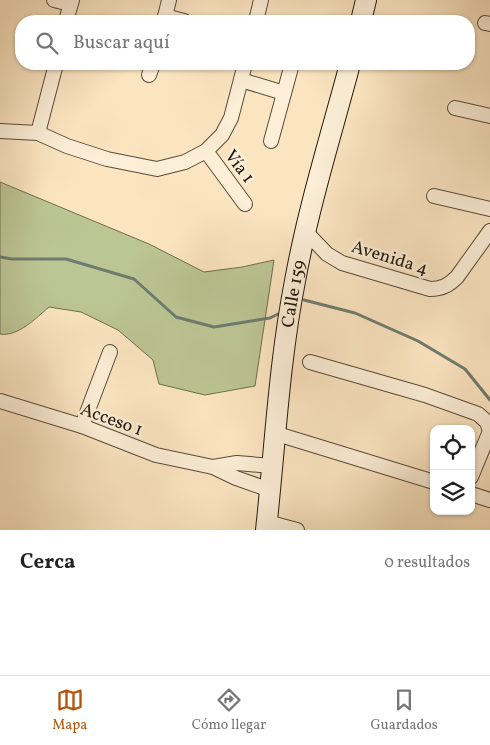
<!DOCTYPE html>
<html lang="es">
<meta charset="utf-8">
<style>
:root{--surface:#fff;--page:#f6f6f6;--text:#222;--muted:#767676;--line:#e0e0e0;--accent:#b45309}
body{margin:0;font-family:Vollkorn,serif;background:var(--page);color:var(--text)}
.controls{position:absolute;right:15px;bottom:15px;display:grid;overflow:hidden;border-radius:10px;box-shadow:0 1px 4px #0004}
.controls button{width:45px;height:45px;display:grid;place-items:center;padding:0;border:0;border-bottom:1px solid var(--line);background:var(--surface);color:var(--text);font:25px sans-serif}
.list{margin:0;padding:0;list-style:none}
h2{display:flex;justify-content:space-between;align-items:center;height:65px;margin:0;padding:0 20px;font-size:21px}
h2 small{font-size:16px;font-weight:400;color:var(--muted)}
.icon{flex:none;width:28px;height:28px;fill:none;stroke:currentColor;stroke-width:2;stroke-linecap:round;stroke-linejoin:round}
.map{position:relative;flex:none;width:490px;height:530px;overflow:hidden}
.search{position:absolute;background:var(--surface);box-shadow:0 1px 4px #0004;left:15px;right:15px;top:15px;height:55px;display:flex;align-items:center;gap:12px;box-sizing:border-box;padding:0 18px;border-radius:20px;color:var(--muted);font-size:19px}
.sheet{height:145px;background:var(--surface)}
nav{display:flex;justify-content:space-around;align-items:center;box-sizing:border-box;height:70px;border-top:1px solid var(--line);background:var(--surface);font-size:14px;color:var(--muted)}
nav a{display:grid;justify-items:center;gap:2px}
nav .on{color:var(--accent)}
.map>svg:first-child{display:block}
.green{fill:#bcc594;stroke:#706e50}
.lines{fill:none;stroke-linecap:round;stroke-linejoin:round}
.stream{stroke:#6e7c6f;stroke-width:3}
.street-casing{stroke:#5a4b3a;stroke-width:16}
.secondary-casing{stroke:#25180d;stroke-width:22}
.street{stroke:#fceed7;stroke-width:14}
.secondary{stroke:#fceed7;stroke-width:20}
.labels{text-anchor:middle;stroke-width:5;stroke-linejoin:round;paint-order:stroke}
.street-label{font-size:18px;fill:#25180d;stroke:#fceed7}
</style>
<div class="map">
<svg width="490" height="530" viewBox="0 0 490 530">
<rect width="100%" height="100%" fill="#fbe5c1"/>
<filter id="stains"><feTurbulence type="fractalNoise" baseFrequency=".004" numOctaves="4"/><feColorMatrix values="0 0 0 0 .2 0 0 0 0 .09 0 0 0 0 .02 0 0 0 .5 -.17"/></filter>
<radialGradient id="worn" r=".72"><stop offset=".6" stop-color="#630" stop-opacity="0"/><stop offset="1" stop-color="#630" stop-opacity=".3"/></radialGradient>
<!-- green -->
<path class="green" d="M0,182L149,244L204,272L242,267L274,260L255,386L205,395L159,384L153,360L118,330L81,312L49,307C36,318 18,337 0,334Z"/>
<g class="lines">
<!-- stream -->
<g class="stream">
<polyline points="0,257 12,259 66,259 134,279 176,317 214,327 270,318 278,314"/>
<polyline points="304,300 355,313 418,341 465,369 490,400"/>
</g>
<!-- street casing -->
<g class="street-casing">
<g id="street">
<polyline points="54,0 70,4"/>
<polyline points="165,16 184,21"/>
<polyline points="66,21 72,0"/>
<polyline points="164,21 169,0"/>
<polyline points="256,21 261,0"/>
<polyline points="485,23 490,24"/>
<polyline points="149,75 153,64"/>
<polyline points="241,80 284,93"/>
<polyline points="455,108 490,116"/>
<polyline points="0,131 38,133 67,146 107,159 157,169 185,162 206,151 222,135 231,118 245,64"/>
<polyline points="38,133 56,64"/>
<polyline points="271,141 292,64"/>
<polyline points="206,151 245,204"/>
<polyline points="434,196 490,209"/>
<path d="M306,232L327,254L342,263L430,289C442,289 449,285 457,277L490,231"/>
<polyline points="310,362 425,395 478,414 487,422 490,431 471,477"/>
<polyline points="0,401 82,426 156,455 213,467 236,478 270,490"/>
<polyline points="82,426 110,352"/>
<polyline points="274,433 434,482"/>
<polyline points="213,467 237,463 272,466"/>
<polyline points="471,494 490,500"/>
<polyline points="267,522 297,530"/>
</g>
</g>
<!-- secondary casing -->
<g class="secondary-casing">
<g id="secondary">
<polyline points="361,21 366,0"/>
<path id="s1" d="M266,530C275,447 279,363 295,281C308,209 331,135 350,64"/>
</g>
</g>
<!-- street -->
<use href="#street" class="street"/>
<!-- secondary -->
<use href="#secondary" class="secondary"/>
</g>
<g class="labels">
<!-- street labels -->
<g class="street-label">
<text transform="translate(240 166) rotate(53)" y="6">Vía 1</text>
<text transform="translate(390 257) rotate(17)" y="6">Avenida 4</text>
<text dy="6" stroke="none"><textPath href="#s1" startOffset="238">Calle 159</textPath></text>
<text transform="translate(112 419) rotate(20)" y="6">Acceso 1</text>
</g>
</g>
<rect width="100%" height="100%" filter="url(#stains)"/>
<rect width="100%" height="100%" fill="url(#worn)"/>
</svg>
<div class="controls">
<button><svg class="icon" aria-label="locate" viewBox="0 0 24 24"><circle cx="12" cy="12" r="6"/><path d="M12 2v4M12 18v4M2 12h4M18 12h4"/></svg></button>
<button><svg class="icon" aria-label="layers" viewBox="0 0 24 24"><path d="M12 4l9 5-9 5-9-5zM3 14l9 5 9-5"/></svg></button>
</div>
<div class="search"><svg class="icon" aria-label="search" viewBox="0 0 24 24"><circle cx="10" cy="10" r="6"/><path d="M15 15l6 6"/></svg>Buscar aquí</div>
</div>
<section class="sheet">
<h2>Cerca<small>0 resultados</small></h2>
<ul class="list">
</ul>
</section>
<nav>
<a class="on"><svg class="icon" aria-label="map" viewBox="0 0 24 24"><path d="M3 6l6-2 6 2 6-2v14l-6 2-6-2-6 2zM9 4v14M15 6v14"/></svg>Mapa</a>
<a><svg class="icon" aria-label="directions" viewBox="0 0 24 24"><path d="M12 3l9 9-9 9-9-9zM9 14v-3h6M13 9l2 2-2 2"/></svg>Cómo llegar</a>
<a><svg class="icon" aria-label="saved" viewBox="0 0 24 24"><path d="M7 4h10v16l-5-4-5 4z"/></svg>Guardados</a>
</nav>
